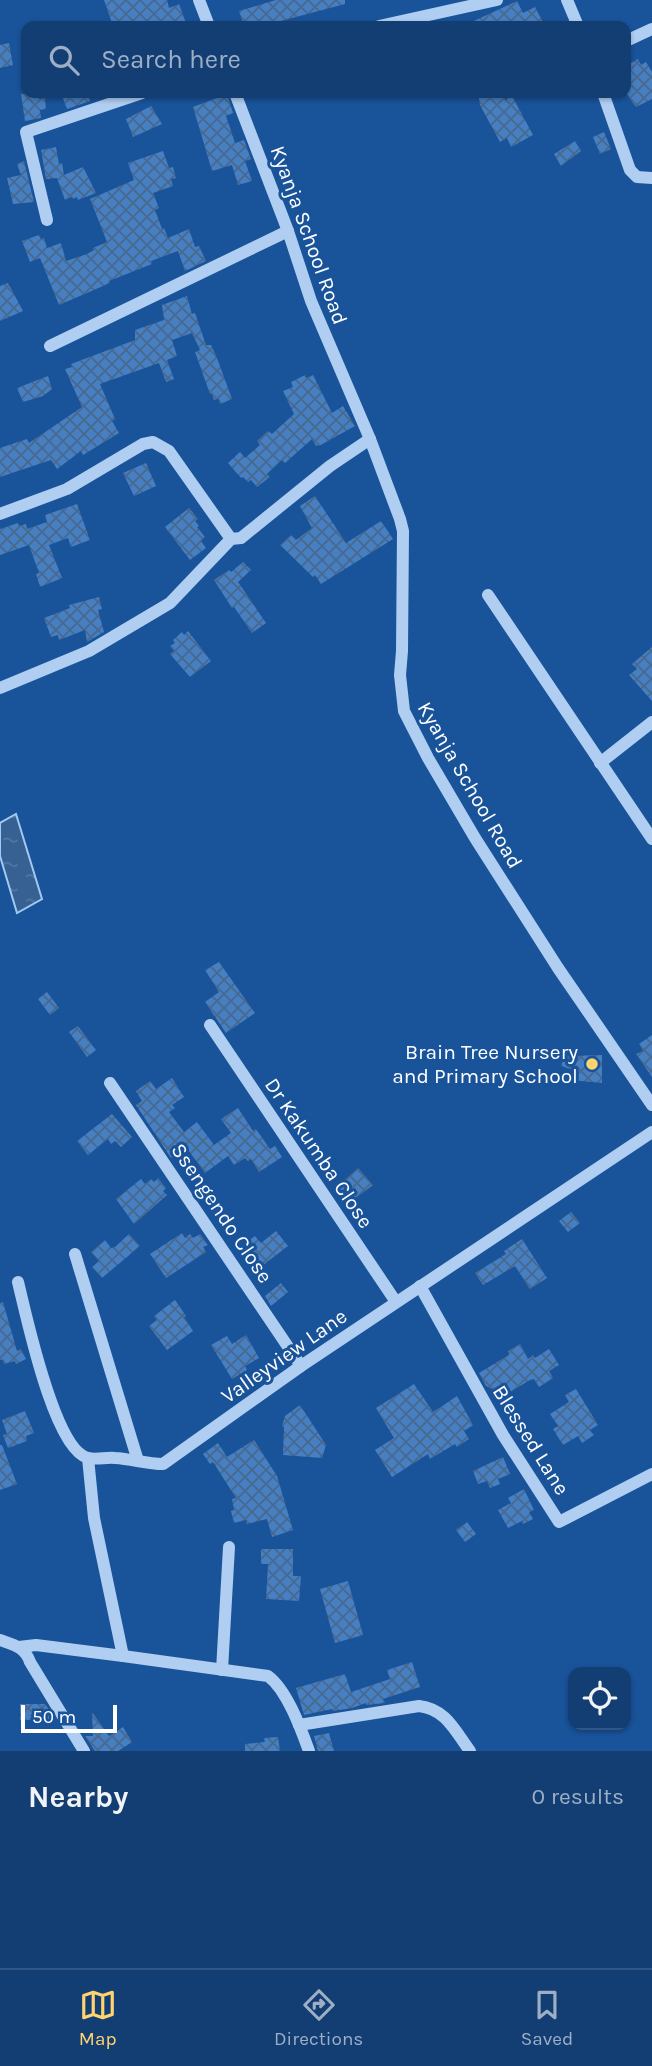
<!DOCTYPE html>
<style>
:root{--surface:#133e74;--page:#1c4579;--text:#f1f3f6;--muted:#9daec5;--line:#325786;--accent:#ffd46f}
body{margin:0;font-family:Karla,sans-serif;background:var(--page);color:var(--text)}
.controls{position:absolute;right:21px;bottom:21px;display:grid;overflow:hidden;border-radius:14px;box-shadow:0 2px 5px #0004}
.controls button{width:63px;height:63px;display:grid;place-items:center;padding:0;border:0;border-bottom:2px solid var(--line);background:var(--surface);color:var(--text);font:35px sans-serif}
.scale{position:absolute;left:21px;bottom:18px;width:96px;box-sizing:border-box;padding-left:7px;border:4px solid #fff;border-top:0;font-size:19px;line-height:24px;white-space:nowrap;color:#fff;-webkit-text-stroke:5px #19539a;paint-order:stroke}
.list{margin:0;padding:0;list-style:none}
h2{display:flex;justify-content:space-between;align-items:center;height:91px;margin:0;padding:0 28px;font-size:30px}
h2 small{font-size:23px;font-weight:400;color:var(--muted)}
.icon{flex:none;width:38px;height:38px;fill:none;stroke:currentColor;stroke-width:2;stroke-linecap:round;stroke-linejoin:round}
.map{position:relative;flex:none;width:652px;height:1751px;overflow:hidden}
.search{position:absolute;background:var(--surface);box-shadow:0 2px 5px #0004;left:21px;right:21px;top:21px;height:77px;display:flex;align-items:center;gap:18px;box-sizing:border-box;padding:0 24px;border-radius:14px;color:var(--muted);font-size:26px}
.sheet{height:217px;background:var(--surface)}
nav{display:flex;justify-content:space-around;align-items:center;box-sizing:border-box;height:98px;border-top:2px solid var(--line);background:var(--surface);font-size:19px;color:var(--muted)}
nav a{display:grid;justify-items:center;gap:4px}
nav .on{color:var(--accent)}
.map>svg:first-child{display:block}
.water{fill:url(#water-ripples);stroke:#a2c9f3;stroke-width:2}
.building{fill:url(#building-cross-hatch)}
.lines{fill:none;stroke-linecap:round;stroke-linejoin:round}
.minor{stroke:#afcef1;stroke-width:12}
.poi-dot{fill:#ffd46f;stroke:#19539a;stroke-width:2.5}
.labels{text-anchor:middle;stroke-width:6;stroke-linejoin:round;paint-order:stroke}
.street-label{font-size:21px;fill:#fff;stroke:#19539a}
.poi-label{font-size:21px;fill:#fff;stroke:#19539a;text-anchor:end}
</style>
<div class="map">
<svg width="652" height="1751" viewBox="0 0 652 1751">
<defs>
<pattern id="water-ripples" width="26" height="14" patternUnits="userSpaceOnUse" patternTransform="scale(1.75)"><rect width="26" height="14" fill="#376093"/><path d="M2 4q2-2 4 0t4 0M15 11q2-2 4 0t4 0" fill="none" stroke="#5578a3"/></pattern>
<pattern id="building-cross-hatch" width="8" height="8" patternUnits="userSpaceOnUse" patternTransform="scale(1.75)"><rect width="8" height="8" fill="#467fc2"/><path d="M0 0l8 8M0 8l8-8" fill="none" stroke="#49688d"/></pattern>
</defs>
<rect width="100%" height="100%" fill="#19539a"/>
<!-- water -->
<polygon class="water" points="16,814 42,899 17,913 0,856 0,823"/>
<!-- building -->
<g class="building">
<polygon points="104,0 167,0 169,8 179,4 187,26 113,26"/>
<polygon points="276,0 345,0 345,4 262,26 244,26 239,11"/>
<polygon points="517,1 523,13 535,7 545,26 463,26"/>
<polygon points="9,43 13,65 0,68 0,45"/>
<polygon points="638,59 641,65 646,62 652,72 652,99 636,107 626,93 626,66"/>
<polygon points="38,93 39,99 45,98 46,109 40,110 41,118 25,121 21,94"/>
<polygon points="61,93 87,93 90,101 67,109"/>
<polygon points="478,93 504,93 505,100 512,96 533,135 511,147 507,138 500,142 480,105"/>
<polygon points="227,94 233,113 226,116 235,143 244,140 251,159 245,161 252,181 238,185 232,165 212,171 193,107"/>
<polygon points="151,106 162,124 133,137 126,119"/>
<polygon points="604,132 611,149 600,154 593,137"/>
<polygon points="575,141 581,151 561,166 554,154"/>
<polygon points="56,147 59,164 62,163 64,175 83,167 96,193 78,200 77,197 73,199 72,197 65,200 57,178 46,179 41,150"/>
<polygon points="163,151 169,168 173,167 176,178 171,179 173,186 153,193 159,208 155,210 162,229 164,228 168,238 189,229 195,247 199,246 206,261 185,271 178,251 151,261 152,264 109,281 110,283 59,305 40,258 30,262 22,241 39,235 41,239 44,238 47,248 61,243 66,261 87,254 94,250 93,248 107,242 90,199 134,180 128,163"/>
<polygon points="24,161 34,202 13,204 7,178 21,175 17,164"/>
<polygon points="8,283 23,311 0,321 0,286"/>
<polygon points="187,296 192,314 195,313 206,345 211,345 217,358 232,399 220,404 219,399 214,400 212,394 210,394 195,352 200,350 192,333 172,340 177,356 167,360 174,379 166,382 159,363 100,384 115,419 112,421 119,433 83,455 81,451 57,469 51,460 0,477 0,448 27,439 29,443 82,407 65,369 72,367 71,364 135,340 135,330 164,320 162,305"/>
<polygon points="305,375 306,378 313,375 332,413 343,406 355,426 319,446 318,445 316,446 312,439 285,463 282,460 267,474 270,477 257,487 251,480 248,482 243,477 241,478 228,463 240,452 245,458 260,445 257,441 268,431 272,434 294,414 283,391 293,387 291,382"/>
<polygon points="48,376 52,389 43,396 23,402 17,388"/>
<polygon points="146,463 156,486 134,496 123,473"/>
<polygon points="315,496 346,543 381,521 393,539 321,584 315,575 313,577 280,545 291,535 296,540 312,528 300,506"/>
<polygon points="77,504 90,540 71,547 68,538 49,545 62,578 40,587 36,574 39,573 29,545 0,555 0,529 18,523 19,526 26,524 27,529 47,522 45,515"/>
<polygon points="189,508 198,519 195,521 199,526 197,527 205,537 201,541 206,548 190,560 165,527"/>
<polygon points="243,562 251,570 238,582 266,623 252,633 234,607 232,608 214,580 229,570 231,572"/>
<polygon points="99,597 102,609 98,610 104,632 87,642 85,630 59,640 58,635 51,637 44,618 70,608 69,605"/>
<polygon points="188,631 211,661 190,677 170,654 174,651 170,646 175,643 173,640 182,632 184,635"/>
<polygon points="652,647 652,701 629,675 637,669 632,664"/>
<polygon points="219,962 255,1013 226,1033 205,1002 219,992 205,970"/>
<polygon points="47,992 59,1008 50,1015 38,999"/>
<polygon points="78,1026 96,1050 87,1057 69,1032"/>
<polygon points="652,1035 652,1077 636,1054 643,1051 639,1044"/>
<polygon points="564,1055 571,1056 602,1055 602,1083 570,1080 573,1070 561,1066"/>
<polygon points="172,1078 184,1097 172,1105 175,1108 169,1112 184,1132 197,1122 214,1145 231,1133 221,1119 238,1108 253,1131 256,1129 270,1149 275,1146 282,1157 259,1172 251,1159 248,1161 245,1158 234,1165 228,1156 205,1173 186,1147 171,1158 136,1105 142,1101 136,1091 150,1081 156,1089"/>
<polygon points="112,1114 132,1137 121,1147 115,1141 111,1144 108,1139 88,1155 77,1141"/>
<polygon points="358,1168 373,1185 353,1200 348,1194 344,1197 336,1188"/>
<polygon points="158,1178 166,1188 163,1191 167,1195 134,1224 116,1199 141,1179 145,1184 151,1179 154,1182"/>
<polygon points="571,1212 580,1223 568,1232 559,1221"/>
<polygon points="276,1231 288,1246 258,1269 256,1266 252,1269 239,1252 243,1249 241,1246 255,1236 261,1243"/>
<polygon points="182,1233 185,1238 190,1234 193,1238 200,1234 208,1245 203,1247 206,1252 166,1278 150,1254"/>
<polygon points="129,1234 140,1246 102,1278 92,1267 99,1261 91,1252 105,1240 111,1248 115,1247"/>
<polygon points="522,1239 547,1278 530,1289 515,1266 483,1285 475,1273 506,1254 504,1251"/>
<polygon points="281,1283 288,1292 271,1306 265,1296"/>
<polygon points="175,1300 186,1316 184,1317 193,1331 167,1350 149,1326 157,1320 154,1316"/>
<polygon points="3,1302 17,1351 21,1349 26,1359 16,1364 15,1361 4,1364 3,1360 0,1360 0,1303"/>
<polygon points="246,1335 259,1358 245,1366 247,1370 232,1379 211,1345 227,1336 232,1344"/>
<polygon points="520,1344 528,1359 533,1355 535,1358 549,1349 559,1365 549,1371 553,1378 539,1387 534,1379 530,1380 505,1395 502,1389 498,1392 486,1386 479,1373 509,1355 508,1351"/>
<polygon points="414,1384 433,1412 457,1396 473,1425 464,1431 469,1439 457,1447 455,1444 430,1459 428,1454 392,1477 375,1450 394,1438 376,1408"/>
<polygon points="576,1389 598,1425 590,1430 594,1435 582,1443 578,1436 563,1445 553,1429 558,1426 550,1414 569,1402 565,1395"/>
<polygon points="300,1405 326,1445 322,1458 283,1455 284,1427 282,1426 285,1416"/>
<polygon points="25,1411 34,1433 26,1436 27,1441 8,1448 3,1435 7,1434 2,1420"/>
<polygon points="254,1440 277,1476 293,1530 272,1537 267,1519 247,1524 246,1520 234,1523 231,1511 234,1510 232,1499 236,1498 213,1462 210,1464 203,1454 218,1443 227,1457"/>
<polygon points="0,1445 2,1445 17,1484 0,1490"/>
<polygon points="503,1457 510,1474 498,1479 500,1484 490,1488 487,1481 478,1484 473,1471"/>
<polygon points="524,1489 534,1510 529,1512 533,1519 523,1524 522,1521 508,1528 498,1510 511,1503 508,1498"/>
<polygon points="467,1522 476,1534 465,1542 456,1530"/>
<polygon points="261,1549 293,1549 293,1576 301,1576 299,1601 266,1599 268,1564 261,1564"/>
<polygon points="348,1581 363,1635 335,1643 320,1589"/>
<polygon points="412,1662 420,1687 383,1699 385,1703 366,1705 366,1703 352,1708 333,1711 332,1709 304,1715 296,1688 345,1674 351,1692 390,1679 387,1670"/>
<polygon points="20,1704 45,1704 50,1711 50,1720 20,1720"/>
<polygon points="92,1712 109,1736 123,1727 132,1742 118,1751 95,1751 85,1736 93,1736"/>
<polygon points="329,1733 334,1751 318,1751 314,1736"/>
<polygon points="278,1737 280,1751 245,1751 245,1744 265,1742 264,1738"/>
</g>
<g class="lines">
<!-- minor -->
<g class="minor">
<polyline points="199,0 209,26"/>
<polyline points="567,0 578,26"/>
<polyline points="379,26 497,0"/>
<polyline points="626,41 652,29"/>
<polyline points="235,93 288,231 311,301 370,439 400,519 403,531 402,651 400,675 404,711 428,758 475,838 558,968 652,1105"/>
<polyline points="603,93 630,170 637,177 652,178"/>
<polyline points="47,220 26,132 142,93"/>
<polyline points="50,346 288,231"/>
<polyline points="0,514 67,489 143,444 153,442 169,451 231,539"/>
<polyline points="488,595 652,839"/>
<polyline points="0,688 89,651 170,603 231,539 241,538 330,466 370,439"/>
<polyline points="600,763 652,722"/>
<polyline points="210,1025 396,1302"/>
<polyline points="110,1083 301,1366"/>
<polyline points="75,1254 138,1461"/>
<path d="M18,1282C26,1314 54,1450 88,1458C96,1460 107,1457 115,1458C132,1459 147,1464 163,1464L301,1366L652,1132"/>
<polyline points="420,1286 503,1435 559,1522 652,1474"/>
<polyline points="88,1458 94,1518 123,1656"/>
<path d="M0,1640C14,1645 25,1647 30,1662L84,1751"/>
<path d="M19,1647L36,1645L123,1656L268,1676C287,1690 301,1729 309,1751"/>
<polyline points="222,1670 229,1547"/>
<path d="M299,1725L419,1706C446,1709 455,1731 470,1751"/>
</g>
</g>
<!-- markers -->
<circle class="poi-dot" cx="592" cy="1064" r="7"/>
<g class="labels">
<!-- street labels -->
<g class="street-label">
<text transform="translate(309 235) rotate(70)" y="7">Kyanja School Road</text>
<text transform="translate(470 785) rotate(60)" y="7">Kyanja School Road</text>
<text transform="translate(319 1153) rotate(56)" y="7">Dr Kakumba Close</text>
<text transform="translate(222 1213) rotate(56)" y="7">Ssengendo Close</text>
<text transform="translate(284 1356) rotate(-35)" y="7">Valleyview Lane</text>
<text transform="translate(531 1440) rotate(58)" y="7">Blessed Lane</text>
</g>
<!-- poi labels -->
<g class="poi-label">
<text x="578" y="1059">Brain Tree Nursery<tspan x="578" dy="24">and Primary School</tspan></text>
</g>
</g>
</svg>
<div class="controls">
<button><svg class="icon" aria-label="locate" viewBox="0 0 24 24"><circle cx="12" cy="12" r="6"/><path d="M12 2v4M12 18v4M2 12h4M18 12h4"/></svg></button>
</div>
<div class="scale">50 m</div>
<div class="search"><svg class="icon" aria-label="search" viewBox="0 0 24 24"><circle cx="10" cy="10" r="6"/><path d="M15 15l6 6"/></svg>Search here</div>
</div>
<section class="sheet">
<h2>Nearby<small>0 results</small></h2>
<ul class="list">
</ul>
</section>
<nav>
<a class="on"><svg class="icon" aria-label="map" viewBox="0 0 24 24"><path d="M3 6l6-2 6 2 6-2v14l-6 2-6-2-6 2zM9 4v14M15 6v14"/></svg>Map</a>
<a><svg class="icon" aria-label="directions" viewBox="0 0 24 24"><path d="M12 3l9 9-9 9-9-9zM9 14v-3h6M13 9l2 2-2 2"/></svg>Directions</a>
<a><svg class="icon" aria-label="saved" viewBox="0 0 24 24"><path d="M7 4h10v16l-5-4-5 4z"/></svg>Saved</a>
</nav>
